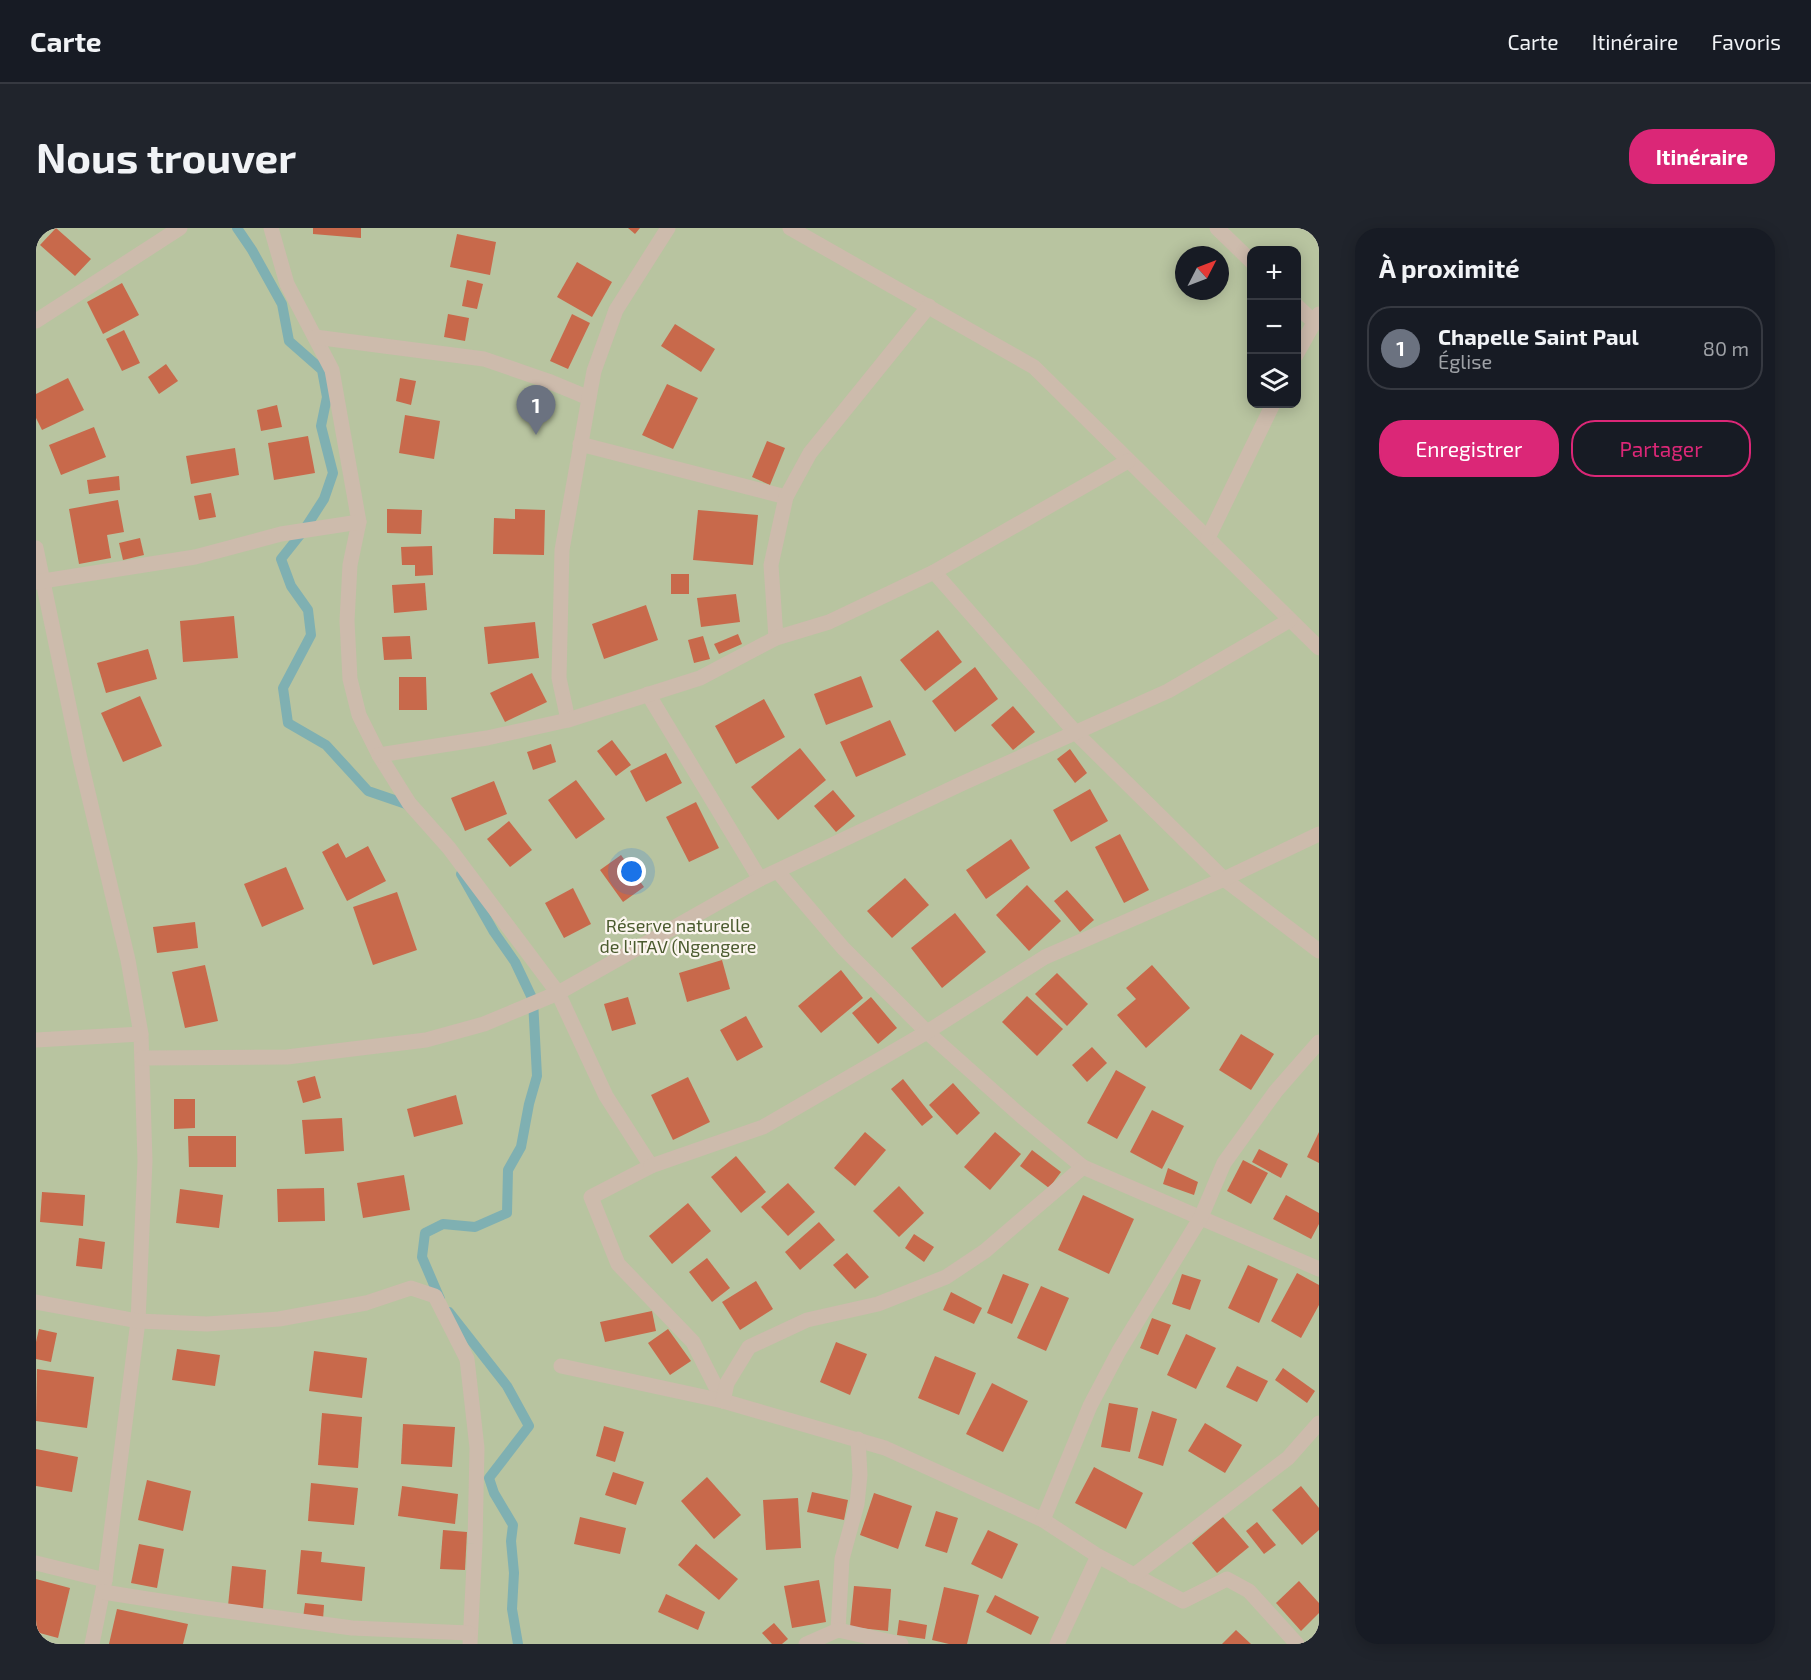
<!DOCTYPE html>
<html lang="fr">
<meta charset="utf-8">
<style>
:root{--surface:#171b24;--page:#20242c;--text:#f1f3f6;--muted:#9ea1a6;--line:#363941;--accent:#db2777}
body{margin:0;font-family:"Exo 2",sans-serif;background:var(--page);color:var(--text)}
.controls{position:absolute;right:18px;top:18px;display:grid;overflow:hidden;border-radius:12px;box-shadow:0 3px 15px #0003}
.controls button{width:54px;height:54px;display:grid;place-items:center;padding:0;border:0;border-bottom:2px solid var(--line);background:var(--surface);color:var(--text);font:30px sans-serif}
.compass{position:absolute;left:1139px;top:18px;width:54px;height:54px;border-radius:50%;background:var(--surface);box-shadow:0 3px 15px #0003;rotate:48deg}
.you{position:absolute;left:596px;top:644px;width:21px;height:21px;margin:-15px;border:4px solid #fff;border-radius:50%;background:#1a73e8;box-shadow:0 0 0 9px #1a73e833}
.badge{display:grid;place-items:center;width:39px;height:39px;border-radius:50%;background:var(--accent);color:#fff;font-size:20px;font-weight:700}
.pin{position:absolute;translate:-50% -50px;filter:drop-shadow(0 2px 3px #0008)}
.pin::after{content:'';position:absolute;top:32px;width:21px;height:18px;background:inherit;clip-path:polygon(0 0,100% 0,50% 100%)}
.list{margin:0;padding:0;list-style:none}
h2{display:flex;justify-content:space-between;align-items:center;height:78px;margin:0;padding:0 24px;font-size:26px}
h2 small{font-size:20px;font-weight:400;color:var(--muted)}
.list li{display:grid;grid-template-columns:39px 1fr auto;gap:18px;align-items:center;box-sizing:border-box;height:84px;margin:0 12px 12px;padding:0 12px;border:2px solid var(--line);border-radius:24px}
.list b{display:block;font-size:22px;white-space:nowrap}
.list p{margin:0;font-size:20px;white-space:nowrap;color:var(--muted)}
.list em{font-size:20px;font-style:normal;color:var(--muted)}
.actions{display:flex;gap:12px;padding:18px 24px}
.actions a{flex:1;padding:14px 0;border:2px solid var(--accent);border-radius:24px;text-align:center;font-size:21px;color:var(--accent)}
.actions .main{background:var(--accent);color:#fff}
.icon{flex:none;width:33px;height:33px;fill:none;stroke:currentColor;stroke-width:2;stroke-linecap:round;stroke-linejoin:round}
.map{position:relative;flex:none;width:1283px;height:1416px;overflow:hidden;border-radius:24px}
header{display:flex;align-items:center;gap:36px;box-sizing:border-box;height:84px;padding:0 30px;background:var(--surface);border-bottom:2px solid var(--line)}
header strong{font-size:28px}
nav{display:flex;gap:33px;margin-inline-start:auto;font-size:21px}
.intro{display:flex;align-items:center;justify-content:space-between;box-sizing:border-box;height:144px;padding:0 36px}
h1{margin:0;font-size:42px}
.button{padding:15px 27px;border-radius:24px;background:var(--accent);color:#fff;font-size:21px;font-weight:700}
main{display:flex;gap:36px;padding:0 36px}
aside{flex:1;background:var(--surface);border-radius:24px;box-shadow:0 3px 15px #0003}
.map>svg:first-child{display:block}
.green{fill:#b8c4a0;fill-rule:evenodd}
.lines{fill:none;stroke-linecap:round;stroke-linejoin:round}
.stream{stroke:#7fb0b2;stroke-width:10}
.building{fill:#c8694b}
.minor{stroke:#cdbbac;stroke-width:15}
.labels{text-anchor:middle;stroke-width:4.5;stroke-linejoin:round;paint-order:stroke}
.park-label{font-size:18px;fill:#4a5a2e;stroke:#fbf5ee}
</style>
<header>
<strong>Carte</strong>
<nav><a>Carte</a><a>Itinéraire</a><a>Favoris</a></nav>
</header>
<div class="intro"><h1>Nous trouver</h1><a class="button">Itinéraire</a></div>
<main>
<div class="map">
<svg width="1283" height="1416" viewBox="0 0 1283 1416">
<rect width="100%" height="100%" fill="#f4ebe1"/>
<!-- green -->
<path class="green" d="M0,0H1283V1416H0ZM1216,22H1260V176H1216ZM1148,27H1184V63H1148Z"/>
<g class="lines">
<!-- stream -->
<g class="stream">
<polyline points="201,0 216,22 246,76 253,113 286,142 291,169 285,198 297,245 288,271 268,302 245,331 255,358 272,382 275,407 247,460 252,495 290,517 332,563 370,576 374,579"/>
<polyline points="404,1071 386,1029 389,1005 407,996 439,999 471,985 472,942 485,919 493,876 501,848 497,772 479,734 458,704 425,646"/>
<polyline points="413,1084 471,1158 493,1198 453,1250 458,1265 477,1297 475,1313 478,1345 476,1381 482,1416"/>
</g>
</g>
<!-- building -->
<g class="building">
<polygon points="0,0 12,0 0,12"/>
<polygon points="20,0 55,31 39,48 4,17"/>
<polygon points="277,0 325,0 325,10 277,6"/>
<polygon points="592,0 604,0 599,6"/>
<polygon points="421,6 460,14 454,47 414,39"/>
<polygon points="541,34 576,54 556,89 521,69"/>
<polygon points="431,52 447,56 441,81 426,78"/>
<polygon points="86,55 103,87 67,106 51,74"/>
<polygon points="412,86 433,90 429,113 408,109"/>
<polygon points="536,86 554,95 532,141 514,133"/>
<polygon points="639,96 679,121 665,144 625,118"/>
<polygon points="88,102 104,135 86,143 70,111"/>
<polygon points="130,136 142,153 123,166 112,149"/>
<polygon points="32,150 48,182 6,202 0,190 0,166"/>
<polygon points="364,150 380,153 375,177 360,173"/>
<polygon points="631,156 662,170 637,221 606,207"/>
<polygon points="241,177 246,199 225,203 221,182"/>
<polygon points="369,187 404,193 398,231 363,225"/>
<polygon points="58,199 70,229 25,247 13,217"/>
<polygon points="272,208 279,245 238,252 232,215"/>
<polygon points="731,213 749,220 734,257 716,249"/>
<polygon points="199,220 203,247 155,256 150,228"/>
<polygon points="83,248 84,262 53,266 51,252"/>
<polygon points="175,265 180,289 163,292 158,268"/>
<polygon points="82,272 88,304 71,307 75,330 43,336 33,281"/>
<polygon points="351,281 386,282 385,306 351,305"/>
<polygon points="479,281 509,282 508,327 457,326 458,290 479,291"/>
<polygon points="662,282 722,287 717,337 657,332"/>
<polygon points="104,310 108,327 87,332 83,315"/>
<polygon points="396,318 397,347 379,348 379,337 366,337 365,319"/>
<rect x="635" y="346" width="18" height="20"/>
<polygon points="389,355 391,382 358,385 356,357"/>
<polygon points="700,366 704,394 665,399 661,370"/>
<polygon points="610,377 622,412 568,431 556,396"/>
<polygon points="198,388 202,430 147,434 144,393"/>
<polygon points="499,394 503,430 452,436 448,399"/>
<polygon points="902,402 926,434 889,463 864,432"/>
<polygon points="702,406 706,416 683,426 678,416"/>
<polygon points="374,408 376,431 348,432 346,409"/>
<polygon points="667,408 674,431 658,435 652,412"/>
<polygon points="112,421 121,451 70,465 61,435"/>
<polygon points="939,439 962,471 919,504 896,473"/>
<polygon points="496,445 511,474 469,494 454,465"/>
<polygon points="825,448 837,479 790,497 778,466"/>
<polygon points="363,449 390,449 391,482 363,482"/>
<polygon points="104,468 126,518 87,534 65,485"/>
<polygon points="728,471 749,509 700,536 679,498"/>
<polygon points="977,478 999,504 977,522 955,497"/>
<polygon points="854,492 870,527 820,549 804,514"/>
<polygon points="576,512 595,537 580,548 561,523"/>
<polygon points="515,516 520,534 497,542 491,524"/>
<polygon points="764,520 790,552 742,592 715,559"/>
<polygon points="1034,521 1051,545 1039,555 1021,531"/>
<polygon points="630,525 646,555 610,574 594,543"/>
<polygon points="540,552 569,591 540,611 512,572"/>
<polygon points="458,553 471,586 429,603 415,570"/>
<polygon points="1054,561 1072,593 1035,614 1017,582"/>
<polygon points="797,562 819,588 800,604 778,578"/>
<polygon points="660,574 683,620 653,634 630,589"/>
<polygon points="473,593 496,622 474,639 451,611"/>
<polygon points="1084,606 1113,662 1088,675 1059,619"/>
<polygon points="975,611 994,640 950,671 930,642"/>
<polygon points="302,615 310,630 332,618 350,653 311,673 286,624"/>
<polygon points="585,627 608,659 587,674 564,642"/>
<polygon points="250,639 268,681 226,699 208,656"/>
<polygon points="869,650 893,677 856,710 831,683"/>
<polygon points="991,657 1025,693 993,723 960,687"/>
<polygon points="537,660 555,696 528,710 509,675"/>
<polygon points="1031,662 1058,692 1044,704 1018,673"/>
<polygon points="361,664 381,722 337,737 317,679"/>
<polygon points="919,685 950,724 906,760 875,720"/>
<polygon points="159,694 162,720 121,725 117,699"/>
<polygon points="686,732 694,761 651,774 643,745"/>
<polygon points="169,737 182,793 149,800 136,744"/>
<polygon points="1116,737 1154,780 1110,820 1081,787 1100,771 1090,760"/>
<polygon points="805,742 827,770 785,805 762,778"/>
<polygon points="1021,745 1052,776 1031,798 999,766"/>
<polygon points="991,768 1027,801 1001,828 966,794"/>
<polygon points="592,769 600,796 576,803 568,776"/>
<polygon points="835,769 861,800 842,816 816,785"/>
<polygon points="710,788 727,819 701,833 684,802"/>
<polygon points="1205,806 1238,826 1215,862 1183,842"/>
<polygon points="1056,819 1071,835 1051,854 1036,837"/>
<polygon points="1080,842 1110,859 1081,911 1051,895"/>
<polygon points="279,848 285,870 267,875 261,853"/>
<polygon points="652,849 674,894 637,912 615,867"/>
<polygon points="867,851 897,889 886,898 855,861"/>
<polygon points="917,855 944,885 921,907 893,877"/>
<polygon points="420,867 427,896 378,909 371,881"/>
<polygon points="138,871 159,871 159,900 138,901"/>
<polygon points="1116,882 1148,898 1126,941 1094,924"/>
<polygon points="306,890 308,923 269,926 266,892"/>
<polygon points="829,904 850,922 819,958 798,940"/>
<polygon points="959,904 985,926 954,962 928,939"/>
<polygon points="1283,904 1283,935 1271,929"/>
<polygon points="152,908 200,908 200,939 153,939"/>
<polygon points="1223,921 1252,936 1245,950 1216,934"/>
<polygon points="996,922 1025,944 1013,960 984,938"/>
<polygon points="700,928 730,964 705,985 675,949"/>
<polygon points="1207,932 1232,945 1215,976 1191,963"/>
<polygon points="1132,940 1162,954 1158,967 1127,956"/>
<polygon points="368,947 374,982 327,990 321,955"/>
<polygon points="752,955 779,984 752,1008 725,979"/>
<polygon points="863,958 888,985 863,1009 837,983"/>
<polygon points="288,960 289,993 242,994 241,961"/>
<polygon points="144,961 187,967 183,1000 140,995"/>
<polygon points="6,964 49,967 47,998 4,994"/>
<polygon points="1047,967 1098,991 1073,1046 1022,1022"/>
<polygon points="1250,967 1283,985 1283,996 1275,1011 1237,991"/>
<polygon points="652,975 675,1003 636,1036 613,1008"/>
<polygon points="783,994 799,1012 764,1042 749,1024"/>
<polygon points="878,1006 898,1019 888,1034 869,1020"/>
<polygon points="43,1010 69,1014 66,1041 40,1038"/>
<polygon points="811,1025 833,1049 819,1061 797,1037"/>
<polygon points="671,1030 694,1060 676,1074 653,1044"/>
<polygon points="1212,1037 1242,1051 1223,1095 1192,1080"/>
<polygon points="1261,1045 1283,1057 1283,1077 1265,1110 1235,1093"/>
<polygon points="967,1046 993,1056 976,1096 951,1085"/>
<polygon points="1146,1046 1165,1052 1154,1082 1136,1076"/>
<polygon points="720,1053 737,1081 704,1102 686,1074"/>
<polygon points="1005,1058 1033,1070 1010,1123 981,1110"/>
<polygon points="915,1064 946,1080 938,1096 907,1082"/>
<polygon points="616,1083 620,1103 569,1114 564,1094"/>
<polygon points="1116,1090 1135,1097 1122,1127 1104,1120"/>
<polygon points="3,1101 21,1105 15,1134 0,1131 0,1114"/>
<polygon points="632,1101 655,1133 634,1147 612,1115"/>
<polygon points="1150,1106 1180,1120 1160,1161 1131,1147"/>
<polygon points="800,1114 831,1126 814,1167 784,1154"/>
<polygon points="141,1121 184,1127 179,1158 136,1152"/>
<polygon points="278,1123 331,1130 326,1170 273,1163"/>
<polygon points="899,1128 940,1145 923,1187 882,1170"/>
<polygon points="1201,1138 1232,1153 1221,1174 1190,1159"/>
<polygon points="1247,1140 1279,1163 1271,1175 1239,1152"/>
<polygon points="1,1141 58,1149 51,1200 0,1193"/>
<polygon points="956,1155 992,1173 967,1224 930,1206"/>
<polygon points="1073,1175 1102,1180 1094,1224 1065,1219"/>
<polygon points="1116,1183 1141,1191 1127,1238 1102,1230"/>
<polygon points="286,1185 326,1189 322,1240 282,1237"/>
<polygon points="1169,1195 1206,1217 1189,1245 1152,1223"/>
<polygon points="367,1196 419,1199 416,1239 365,1236"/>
<polygon points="568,1198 588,1204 579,1234 560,1228"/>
<polygon points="0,1221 42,1229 36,1264 0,1258"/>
<polygon points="1058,1239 1107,1265 1090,1301 1039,1275"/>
<polygon points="577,1244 608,1254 600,1277 569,1267"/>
<polygon points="671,1249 705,1287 678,1311 645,1273"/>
<polygon points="111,1252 155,1263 147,1303 102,1292"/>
<polygon points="275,1255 322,1260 318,1297 272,1293"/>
<polygon points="366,1258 422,1266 419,1296 362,1288"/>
<polygon points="1265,1258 1283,1280 1283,1302 1266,1317 1236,1282"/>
<polygon points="776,1264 812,1272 808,1292 771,1284"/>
<polygon points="838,1265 876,1278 862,1321 824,1307"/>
<polygon points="762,1270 765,1320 730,1322 727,1272"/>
<polygon points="900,1283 922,1290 911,1325 889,1318"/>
<polygon points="544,1289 590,1300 584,1326 538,1316"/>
<polygon points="1187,1289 1213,1319 1181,1345 1156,1315"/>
<polygon points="1221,1294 1240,1317 1228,1326 1210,1303"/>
<polygon points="407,1302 431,1304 429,1342 404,1341"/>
<polygon points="952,1302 982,1316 966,1351 935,1336"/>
<polygon points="103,1316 128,1321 121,1360 95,1355"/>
<polygon points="660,1316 702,1351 683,1372 642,1337"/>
<polygon points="265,1322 286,1324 285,1334 329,1339 326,1373 261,1366"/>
<polygon points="196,1338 230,1342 227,1381 192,1378"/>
<polygon points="0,1351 34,1360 22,1410 0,1404"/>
<polygon points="783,1352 790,1394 756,1400 748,1358"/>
<polygon points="1263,1353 1283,1375 1283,1385 1265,1403 1240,1375"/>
<polygon points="818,1358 855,1361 852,1403 814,1399"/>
<polygon points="908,1359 943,1367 931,1416 913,1416 896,1412"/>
<polygon points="630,1366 669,1384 662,1402 622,1384"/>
<polygon points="959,1367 1003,1389 995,1407 950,1384"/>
<polygon points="269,1375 288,1377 287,1392 267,1390"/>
<polygon points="81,1381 152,1396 147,1416 73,1416"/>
<polygon points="863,1392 891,1397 889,1411 861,1407"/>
<polygon points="738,1395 752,1411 746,1416 736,1416 726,1405"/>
<polygon points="1200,1402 1215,1416 1186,1416"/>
</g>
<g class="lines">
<!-- minor -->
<g class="minor">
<polyline points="235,0 251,56 296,142 323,294 314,337 311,393 314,451 323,487 343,527 373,575 413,620 522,765 570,868 615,938 555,969 582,1036 657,1114 687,1173"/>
<polyline points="754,0 998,139 1283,420"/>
<polyline points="1181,0 1216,34"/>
<polyline points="1260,77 1279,95"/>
<polyline points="0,93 144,0"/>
<polyline points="279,109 448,131 512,153 553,170"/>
<polyline points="1260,127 1283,86"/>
<polyline points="544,216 750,269"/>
<polyline points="1172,310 1237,176"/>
<polyline points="0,320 44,531 92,732 105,806 109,933 102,1093 69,1352 56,1416"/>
<polyline points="898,344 1039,504 1188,651 1283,723"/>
<polyline points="0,354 159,329 245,306 323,294"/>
<polyline points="740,410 735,337 750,269 774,225 893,78"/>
<polyline points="612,466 724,651"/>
<polyline points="532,492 523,450 526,322 553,170 558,143 580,82 632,0"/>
<polyline points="343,527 451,510 532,492 664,450 740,410 793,394 898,344 1092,233"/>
<polyline points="742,644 807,720 891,804 984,887 1047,939 1283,1041"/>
<polyline points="0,812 105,806"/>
<polyline points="106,830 251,829 390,812 448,796 522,765 724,651 925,556 1132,463 1254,392"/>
<polyline points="615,938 727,899 891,804 1009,729 1188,651 1283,606"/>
<polyline points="0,1074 102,1093 171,1096 243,1091 330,1075 375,1060 399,1068 431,1131 441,1220 439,1316 434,1416"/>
<polyline points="525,1138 687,1173 849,1220 1007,1292 1062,1328 1147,1373 1191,1351 1213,1363 1261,1416"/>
<polyline points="687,1173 691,1155 713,1119 771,1092 842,1076 910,1049 949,1023 1047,939"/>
<polyline points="1007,1292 1054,1178 1083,1123 1165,989 1188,935 1240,863 1283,814"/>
<polyline points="0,1335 69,1352"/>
<polyline points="1097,1348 1252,1230 1283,1195"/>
<polyline points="67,1364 169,1380 316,1400 433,1405"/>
<polyline points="802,1402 806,1331 821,1276 824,1247 822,1211"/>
<polyline points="770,1416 802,1402 865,1416"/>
<polyline points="1021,1416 1062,1328"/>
</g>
</g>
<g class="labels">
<!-- park labels -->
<g class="park-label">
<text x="642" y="704">Réserve naturelle<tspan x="642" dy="21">de l'ITAV (Ngengere</tspan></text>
</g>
</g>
</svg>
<div class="controls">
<button>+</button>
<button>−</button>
<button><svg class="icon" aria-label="layers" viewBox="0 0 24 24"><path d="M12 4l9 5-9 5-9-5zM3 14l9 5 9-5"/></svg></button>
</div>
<svg class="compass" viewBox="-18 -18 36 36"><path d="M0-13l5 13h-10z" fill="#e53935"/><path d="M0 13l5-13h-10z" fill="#9ea1a6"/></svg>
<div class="you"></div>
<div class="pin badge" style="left:500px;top:207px;background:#6b7280">1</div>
</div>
<aside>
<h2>À proximité<small></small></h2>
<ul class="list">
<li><span class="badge" style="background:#6b7280">1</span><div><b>Chapelle Saint Paul</b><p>Église</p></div><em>80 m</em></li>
</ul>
<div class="actions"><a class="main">Enregistrer</a><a>Partager</a></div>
</aside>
</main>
